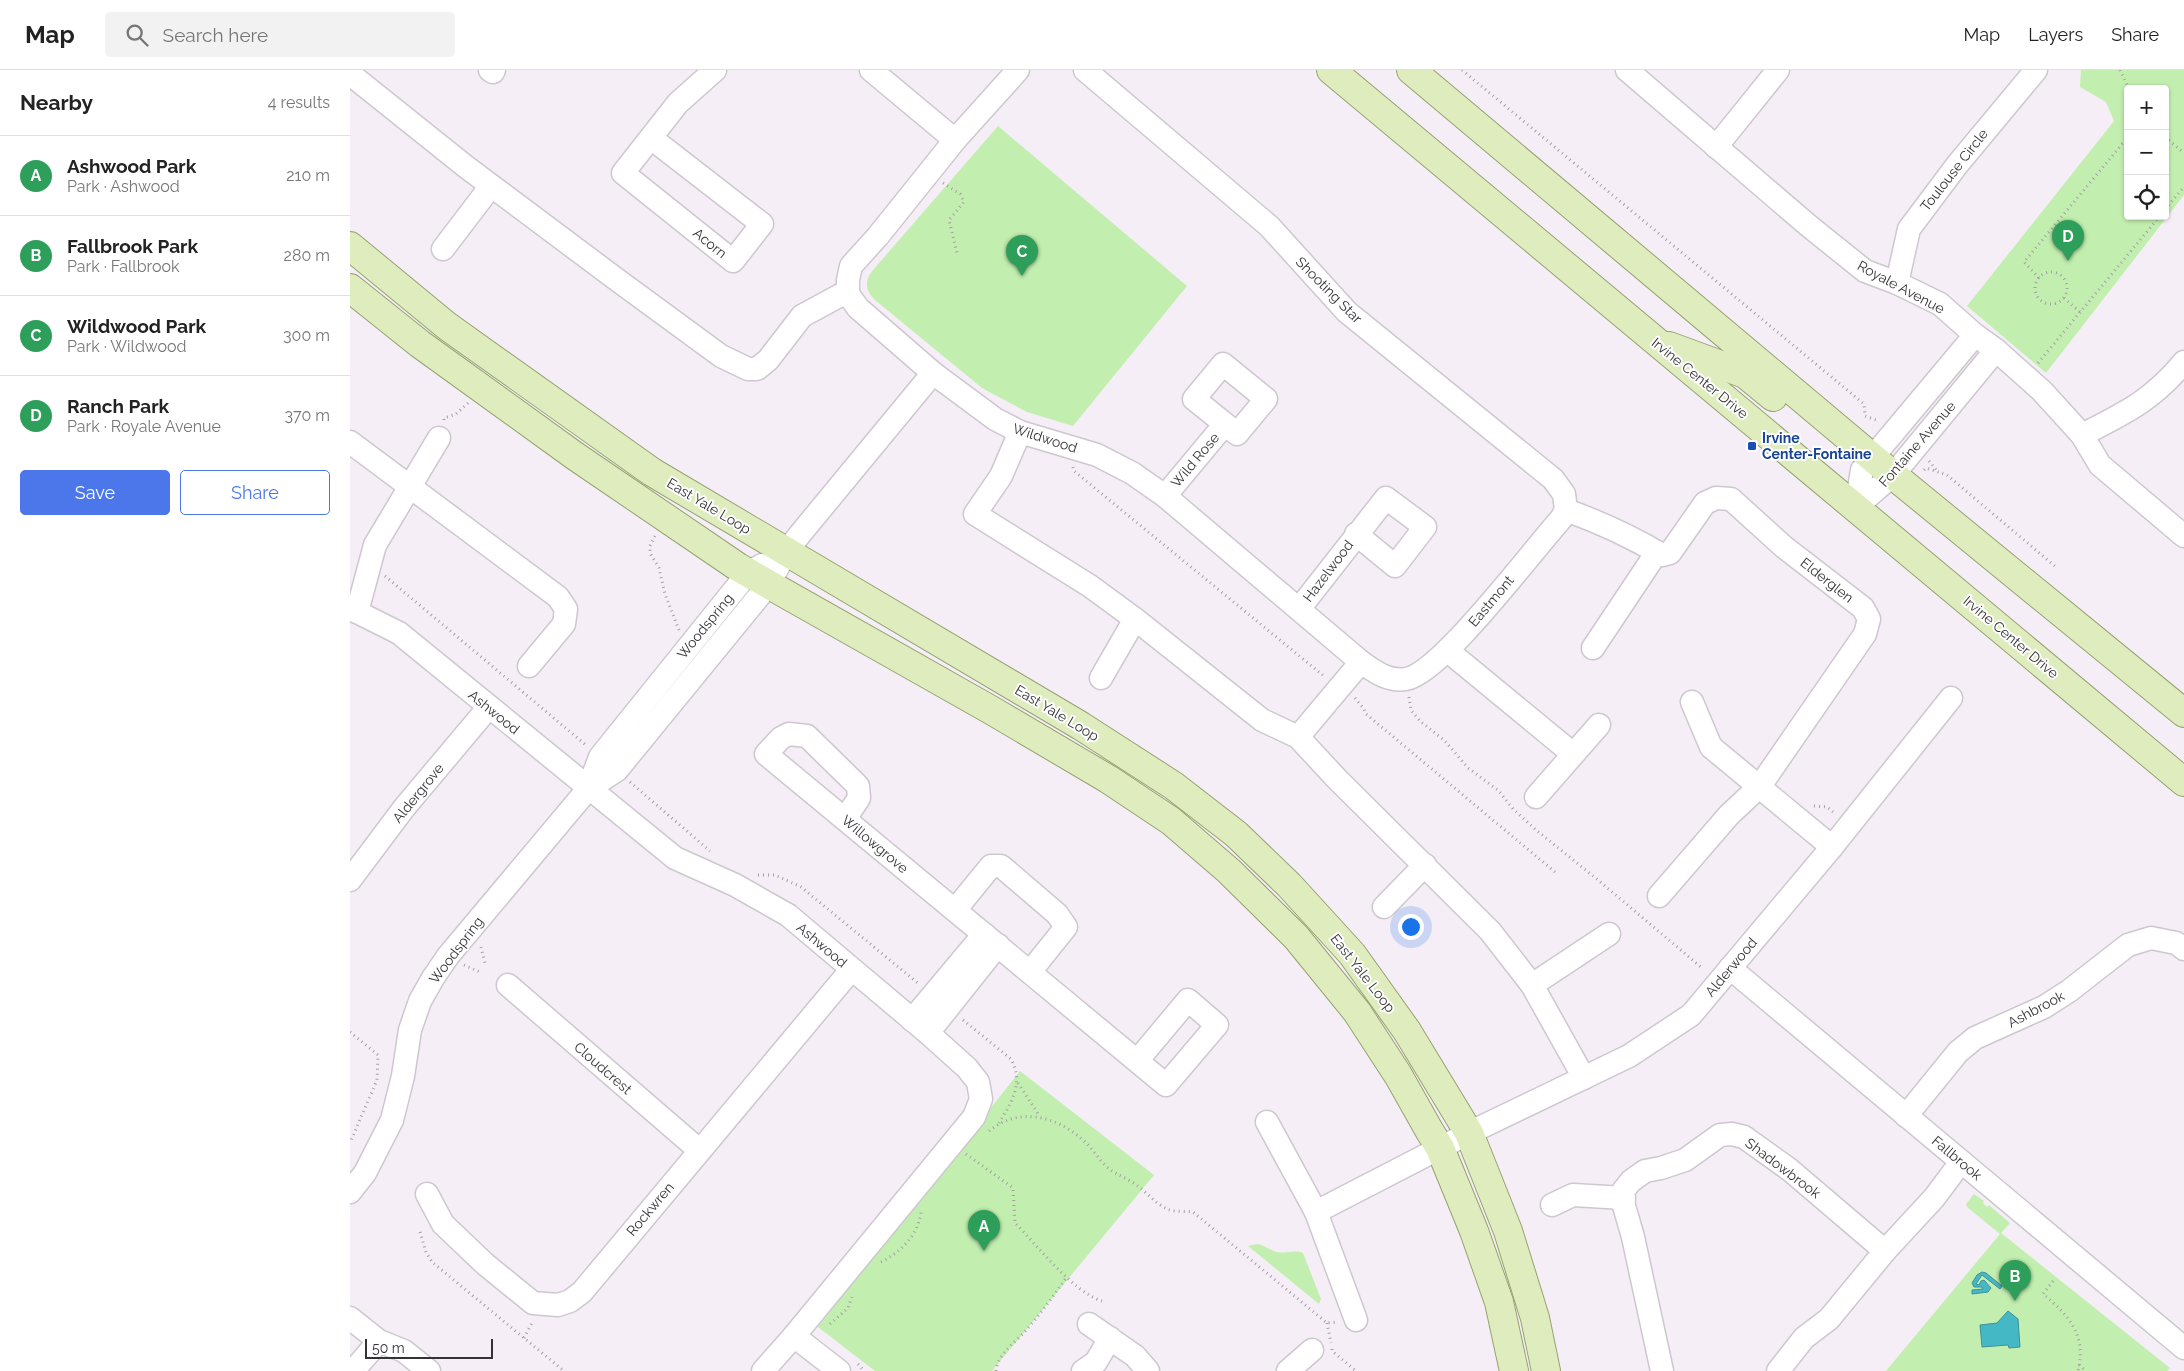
<!DOCTYPE html>
<meta charset="utf-8">
<style>
:root{--surface:#fff;--page:#f2f2f2;--text:#222;--muted:#767676;--line:#e0e0e0;--accent:#4c77ea}
body{margin:0;font-family:Raleway,sans-serif;background:var(--page);color:var(--text)}
.controls{position:absolute;right:15px;top:15px;display:grid;overflow:hidden;border-radius:5px;box-shadow:0 1px 4px #0004}
.controls button{width:45px;height:45px;display:grid;place-items:center;padding:0;border:0;border-bottom:1px solid var(--line);background:var(--surface);color:var(--text);font:25px sans-serif}
.scale{position:absolute;left:15px;bottom:12px;width:128px;box-sizing:border-box;padding-left:5px;border:2px solid #343235;border-top:0;font-size:14px;line-height:18px;white-space:nowrap;color:#343235;-webkit-text-stroke:4px #fefefe;paint-order:stroke}
.you{position:absolute;left:1060px;top:856px;width:18px;height:18px;margin:-12px;border:4px solid #fff;border-radius:50%;background:#1a73e8;box-shadow:0 0 0 8px #1a73e833}
.badge{display:grid;place-items:center;width:32px;height:32px;border-radius:50%;background:var(--accent);color:#fff;font-size:16px;font-weight:700}
.pin{position:absolute;translate:-50% -41px;filter:drop-shadow(0 1px 2px #0008)}
.pin::after{content:'';position:absolute;top:26px;width:18px;height:15px;background:inherit;clip-path:polygon(0 0,100% 0,50% 100%)}
.list{margin:0;padding:0;list-style:none}
h2{display:flex;justify-content:space-between;align-items:center;height:65px;margin:0;padding:0 20px;font-size:21px}
h2 small{font-size:16px;font-weight:400;color:var(--muted)}
.list li{display:grid;grid-template-columns:32px 1fr auto;gap:15px;align-items:center;box-sizing:border-box;height:80px;padding:0 20px;border-top:1px solid var(--line)}
.list b{display:block;font-size:19px;white-space:nowrap}
.list p{margin:0;font-size:16px;white-space:nowrap;color:var(--muted)}
.list em{font-size:16px;font-style:normal;color:var(--muted)}
.actions{display:flex;gap:10px;padding:15px 20px}
.actions a{flex:1;padding:11px 0;border:1px solid var(--accent);border-radius:5px;text-align:center;font-size:18px;color:var(--accent)}
.actions .main{background:var(--accent);color:#fff}
.icon{flex:none;width:28px;height:28px;fill:none;stroke:currentColor;stroke-width:2;stroke-linecap:round;stroke-linejoin:round}
.map{position:relative;flex:none;width:1834px;height:1301px;overflow:hidden}
header{display:flex;align-items:center;gap:30px;box-sizing:border-box;height:70px;padding:0 25px;background:var(--surface);border-bottom:1px solid var(--line)}
header strong{font-size:24px}
nav{display:flex;gap:28px;margin-inline-start:auto;font-size:18px}
.search{width:350px;height:45px;background:var(--page);display:flex;align-items:center;gap:12px;box-sizing:border-box;padding:0 18px;border-radius:5px;color:var(--muted);font-size:19px}
main{display:flex}
aside{flex:1;background:var(--surface)}
.map>svg:first-child{display:block}
.green{fill:#c2efaf;fill-rule:evenodd}
.water{fill:#45b8c6;stroke:#40909a}
.lines{fill:none;stroke-linecap:round;stroke-linejoin:round}
.minor-casing{stroke:#cec7cf;stroke-width:25}
.major-casing{stroke:#96a271;stroke-width:30}
.path{stroke:#a49fa5;stroke-width:3;stroke-dasharray:1 4;stroke-linecap:butt}
.minor{stroke:#fff;stroke-width:22}
.major{stroke:#dfecbd;stroke-width:28}
.transit-dot{fill:#1a4fb4;stroke:#fefefe;stroke-width:2}
.labels{text-anchor:middle;stroke-width:4;stroke-linejoin:round;paint-order:stroke}
.street-label{font-size:14px;fill:#343235;stroke:#fefefe}
.transit-label{font-size:14px;font-weight:bold;fill:#164399;stroke:#fefefe;text-anchor:start}
</style>
<header>
<strong>Map</strong>
<div class="search"><svg class="icon" aria-label="search" viewBox="0 0 24 24"><circle cx="10" cy="10" r="6"/><path d="M15 15l6 6"/></svg>Search here</div>
<nav><a>Map</a><a>Layers</a><a>Share</a></nav>
</header>
<main>
<aside>
<h2>Nearby<small>4 results</small></h2>
<ul class="list">
<li><span class="badge" style="background:#2e9e5b">A</span><div><b>Ashwood Park</b><p>Park · Ashwood</p></div><em>210 m</em></li>
<li><span class="badge" style="background:#2e9e5b">B</span><div><b>Fallbrook Park</b><p>Park · Fallbrook</p></div><em>280 m</em></li>
<li><span class="badge" style="background:#2e9e5b">C</span><div><b>Wildwood Park</b><p>Park · Wildwood</p></div><em>300 m</em></li>
<li><span class="badge" style="background:#2e9e5b">D</span><div><b>Ranch Park</b><p>Park · Royale Avenue</p></div><em>370 m</em></li>
</ul>
<div class="actions"><a class="main">Save</a><a>Share</a></div>
</aside>
<div class="map">
<svg width="1834" height="1301" viewBox="0 0 1834 1301">
<rect width="100%" height="100%" fill="#f5eef6"/>
<!-- green -->
<g class="green">
<path d="M1731,0H1834V125L1696,303L1617,236L1764,51L1756,32L1730,17ZM1778,19H1815V146H1778Z"/>
<path d="M648,56L837,216L723,356L677,342L632,318L525,230C515,220 514,211 523,200Z"/>
<polygon points="670,1001 804,1105 642,1301 525,1301 468,1257"/>
<polygon points="1624,1124 1634,1131 1633,1133 1637,1137 1639,1135 1660,1153 1651,1163 1820,1298 1817,1301 1536,1301 1650,1164 1617,1137 1616,1134"/>
<path d="M907,1174C915,1175 919,1180 927,1182C936,1184 945,1179 953,1183L971,1229L969,1234L898,1176Z"/>
</g>
<!-- water -->
<g class="water">
<polygon points="1632,1202 1636,1203 1652,1216 1650,1219 1632,1205 1626,1214 1629,1215 1631,1211 1634,1210 1641,1218 1638,1222 1622,1224 1622,1220 1633,1219 1632,1217 1624,1217 1622,1213 1627,1205"/>
<polygon points="1658,1241 1668,1249 1670,1277 1659,1278 1658,1275 1632,1277 1630,1255 1647,1253"/>
</g>
<g class="lines">
<!-- minor casing -->
<g class="minor-casing">
<g id="minor">
<polyline points="140,0 143,2 144,0"/>
<polyline points="521,0 605,70"/>
<path d="M668,0L605,70L528,166L501,196L498,210V224L508,238L583,303L645,349L670,362L747,385L782,403L815,426L1011,592C1024,601 1038,612 1056,609C1091,603 1182,481 1211,449L1216,440"/>
<polyline points="735,0 919,156 997,242 1203,409 1214,424 1216,440"/>
<polyline points="1277,0 1459,156 1515,201 1547,213 1590,234 1625,265 1646,280 1692,321 1732,365 1750,395 1834,466"/>
<polyline points="0,4 115,96 266,209 371,286 398,299 407,299 418,290 452,246 498,221"/>
<polyline points="301,68 412,154 383,191 273,103 328,33 365,0"/>
<polyline points="1366,77 1428,0"/>
<polyline points="93,179 141,116"/>
<polyline points="1547,213 1559,159 1607,95 1686,0"/>
<polyline points="670,362 651,406 625,444 740,516 785,549 912,650 948,667 1011,592"/>
<path d="M1732,365C1775,343 1803,330 1834,292"/>
<polyline points="0,372 208,527 216,539 214,554 179,596"/>
<polyline points="815,426 875,354 887,364 916,329 873,294 844,329 875,354"/>
<polyline points="1506,437 1512,400 1625,265"/>
<polyline points="1506,437 1543,405 1646,280"/>
<path d="M1216,440C1249,452 1282,467 1312,485L1320,483L1355,433L1366,428L1381,429L1434,477L1513,538L1519,549L1515,564L1410,716L1379,745L1309,826"/>
<polyline points="949,539 1036,428 1075,457 1045,496 1006,464"/>
<polyline points="7,542 49,563 325,788 385,815 438,845 578,963 617,998 628,1012 631,1029 624,1047 444,1266 413,1301"/>
<polyline points="7,542 25,475 89,368"/>
<polyline points="1243,578 1307,482"/>
<polyline points="1098,581 1223,684"/>
<polyline points="751,608 785,549"/>
<polyline points="1342,632 1361,677 1482,777"/>
<polyline points="948,667 987,709 1140,861 1182,915 1234,1008"/>
<polyline points="238,719 250,687 398,503 412,495"/>
<polyline points="1186,727 1249,655"/>
<polyline points="495,749 509,728 508,716 457,666 439,664 431,668 416,684 816,1015 867,955 838,930 787,991"/>
<polyline points="0,810 54,738 138,638"/>
<polyline points="1034,837 1075,795"/>
<polyline points="605,840 641,796 651,796 707,844 716,857 680,902"/>
<polyline points="1380,898 1834,1278"/>
<polyline points="158,915 349,1080"/>
<polyline points="1182,915 1259,864"/>
<polyline points="562,950 634,864"/>
<polyline points="578,963 648,875"/>
<polyline points="1556,1046 1608,982 1625,968 1694,937 1719,921 1778,875 1801,868 1826,873 1834,879"/>
<polyline points="917,1052 966,1142 1006,1250"/>
<polyline points="0,1122 15,1103 42,1050 53,1006 60,960 70,931 83,908 98,886 238,719 267,700 419,514 436,482 451,463 583,303"/>
<polyline points="77,1124 93,1154 135,1194 183,1233 208,1235 220,1231 232,1222 501,900"/>
<polyline points="1202,1135 1223,1125 1274,1128"/>
<polyline points="966,1142 1119,1063 1279,986 1341,945 1482,777 1601,628"/>
<polyline points="0,1248 29,1271 54,1281 79,1301"/>
<polyline points="739,1254 785,1286 798,1301"/>
<polyline points="444,1266 489,1301"/>
<polyline points="3,1301 29,1271"/>
<polyline points="733,1301 746,1292 760,1268"/>
<polyline points="938,1301 962,1280"/>
<polyline points="1312,1301 1283,1167 1274,1136 1273,1121 1281,1111 1295,1101 1311,1098 1335,1090 1370,1065 1382,1064 1394,1067 1440,1100 1535,1181"/>
<polyline points="1428,1301 1454,1268 1479,1249 1535,1181 1584,1128 1611,1092"/>
</g>
</g>
<!-- major casing -->
<g class="major-casing">
<g id="major">
<polyline points="981,0 1834,712"/>
<polyline points="1061,0 1543,405 1834,643"/>
<polyline points="0,176 97,256 302,402 731,656 824,716 886,764 939,815 1002,884 1057,961 1119,1063 1158,1161 1185,1248 1196,1301"/>
<polyline points="0,218 70,274 225,386 388,497 641,640 758,709 821,751 879,801 946,867 1007,942 1048,1005 1079,1060 1090,1078 1124,1161 1149,1232 1164,1301"/>
<polyline points="1319,276 1395,304 1423,327"/>
</g>
</g>
<!-- path -->
<g class="path">
<polyline points="1112,0 1514,334 1515,346 1529,351"/>
<polyline points="1770,0 1779,19"/>
<polyline points="1815,67 1834,83"/>
<polyline points="593,113 610,124 614,132 599,150 607,183"/>
<polyline points="1815,139 1834,117"/>
<circle cx="1701" cy="218" r="16"/>
<polyline points="1689,208 1674,192 1778,67"/>
<polyline points="1714,228 1730,242"/>
<polyline points="1688,293 1810,146"/>
<polyline points="94,350 94,348 106,344 118,333"/>
<polyline points="1579,391 1588,402"/>
<polyline points="723,397 724,401 975,607"/>
<polyline points="1574,400 1576,398 1597,405 1706,497"/>
<polyline points="305,466 300,476 300,483 309,498 315,524 329,560"/>
<polyline points="35,506 237,676"/>
<polyline points="1059,627 1061,640 1070,651 1095,671 1118,698 1149,721 1163,739 1186,760 1248,810 1352,898"/>
<polyline points="1005,628 1014,639 1016,644 1205,802"/>
<polyline points="280,712 360,781"/>
<polyline points="1464,736 1477,737 1483,742"/>
<polyline points="408,805 425,805 451,817 569,914"/>
<polyline points="131,877 135,893"/>
<polyline points="114,895 130,902"/>
<path d="M613,950L661,989C674,1013 662,1032 649,1053"/>
<polyline points="0,962 28,985 27,1010 0,1073"/>
<polyline points="668,1013 689,1045"/>
<path d="M639,1061C669,1036 708,1046 735,1072C743,1079 749,1090 757,1097C765,1104 772,1106 780,1111C794,1118 805,1135 820,1140C827,1142 836,1141 843,1142L977,1253L988,1252"/>
<path d="M616,1084L663,1118L665,1153C688,1176 723,1222 752,1231"/>
<polyline points="70,1162 76,1182 82,1192 214,1301"/>
<path d="M531,1192C551,1182 568,1165 571,1142"/>
<path d="M1703,1211L1693,1224C1719,1245 1737,1266 1728,1301"/>
<polyline points="977,1253 981,1273"/>
<polyline points="480,1254 498,1238 502,1227"/>
<polyline points="174,1268 183,1251"/>
<polyline points="982,1279 982,1281 1006,1301"/>
<polyline points="508,1294 514,1301"/>
<polyline points="1729,1295 1736,1301"/>
<path d="M646,1301C648,1282 667,1272 678,1258C692,1242 704,1225 716,1208"/>
</g>
<!-- minor -->
<use href="#minor" class="minor"/>
<!-- major -->
<use href="#major" class="major"/>
</g>
<!-- markers -->
<rect class="transit-dot" x="1397" y="371" width="10" height="10" rx="2.5"/>
<g class="labels">
<!-- street labels -->
<g class="street-label">
<text transform="translate(1604 100) rotate(-52)" y="5">Toulouse Circle</text>
<text transform="translate(360 173) rotate(39)" y="5">Acorn</text>
<text transform="translate(1551 217) rotate(28)" y="5">Royale Avenue</text>
<text transform="translate(979 220) rotate(45)" y="5">Shooting Star</text>
<text transform="translate(1350 308) rotate(39)" y="5">Irvine Center Drive</text>
<text transform="translate(695 368) rotate(18)" y="5">Wildwood</text>
<text transform="translate(1567 374) rotate(-49)" y="5">Fontaine Avenue</text>
<text transform="translate(845 390) rotate(-50)" y="5">Wild Rose</text>
<text transform="translate(359 436) rotate(31)" y="5">East Yale Loop</text>
<text transform="translate(978 501) rotate(-53)" y="5">Hazelwood</text>
<text transform="translate(1477 510) rotate(38)" y="5">Elderglen</text>
<text transform="translate(1141 531) rotate(-50)" y="5">Eastmont</text>
<text transform="translate(355 556) rotate(-51)" y="5">Woodspring</text>
<text transform="translate(1661 567) rotate(40)" y="5">Irvine Center Drive</text>
<text transform="translate(144 642) rotate(39)" y="5">Ashwood</text>
<text transform="translate(707 643) rotate(31)" y="5">East Yale Loop</text>
<text transform="translate(68 723) rotate(-51)" y="5">Aldergrove</text>
<text transform="translate(525 774) rotate(40)" y="5">Willowgrove</text>
<text transform="translate(472 875) rotate(40)" y="5">Ashwood</text>
<text transform="translate(106 880) rotate(-53)" y="5">Woodspring</text>
<text transform="translate(1381 897) rotate(-50)" y="5">Alderwood</text>
<text transform="translate(1013 903) rotate(52)" y="5">East Yale Loop</text>
<text transform="translate(1686 939) rotate(-28)" y="5">Ashbrook</text>
<text transform="translate(253 998) rotate(41)" y="5">Cloudcrest</text>
<text transform="translate(1607 1088) rotate(40)" y="5">Fallbrook</text>
<text transform="translate(1433 1098) rotate(37)" y="5">Shadowbrook</text>
<text transform="translate(300 1139) rotate(-50)" y="5">Rockwren</text>
</g>
<!-- transit labels -->
<g class="transit-label">
<text x="1412" y="373">Irvine<tspan x="1412" dy="16">Center-Fontaine</tspan></text>
</g>
</g>
</svg>
<div class="controls">
<button>+</button>
<button>−</button>
<button><svg class="icon" aria-label="locate" viewBox="0 0 24 24"><circle cx="12" cy="12" r="6"/><path d="M12 2v4M12 18v4M2 12h4M18 12h4"/></svg></button>
</div>
<div class="scale">50 m</div>
<div class="you"></div>
<div class="pin badge" style="left:634px;top:1181px;background:#2e9e5b">A</div>
<div class="pin badge" style="left:1665px;top:1231px;background:#2e9e5b">B</div>
<div class="pin badge" style="left:672px;top:206px;background:#2e9e5b">C</div>
<div class="pin badge" style="left:1718px;top:191px;background:#2e9e5b">D</div>
</div>
</main>
